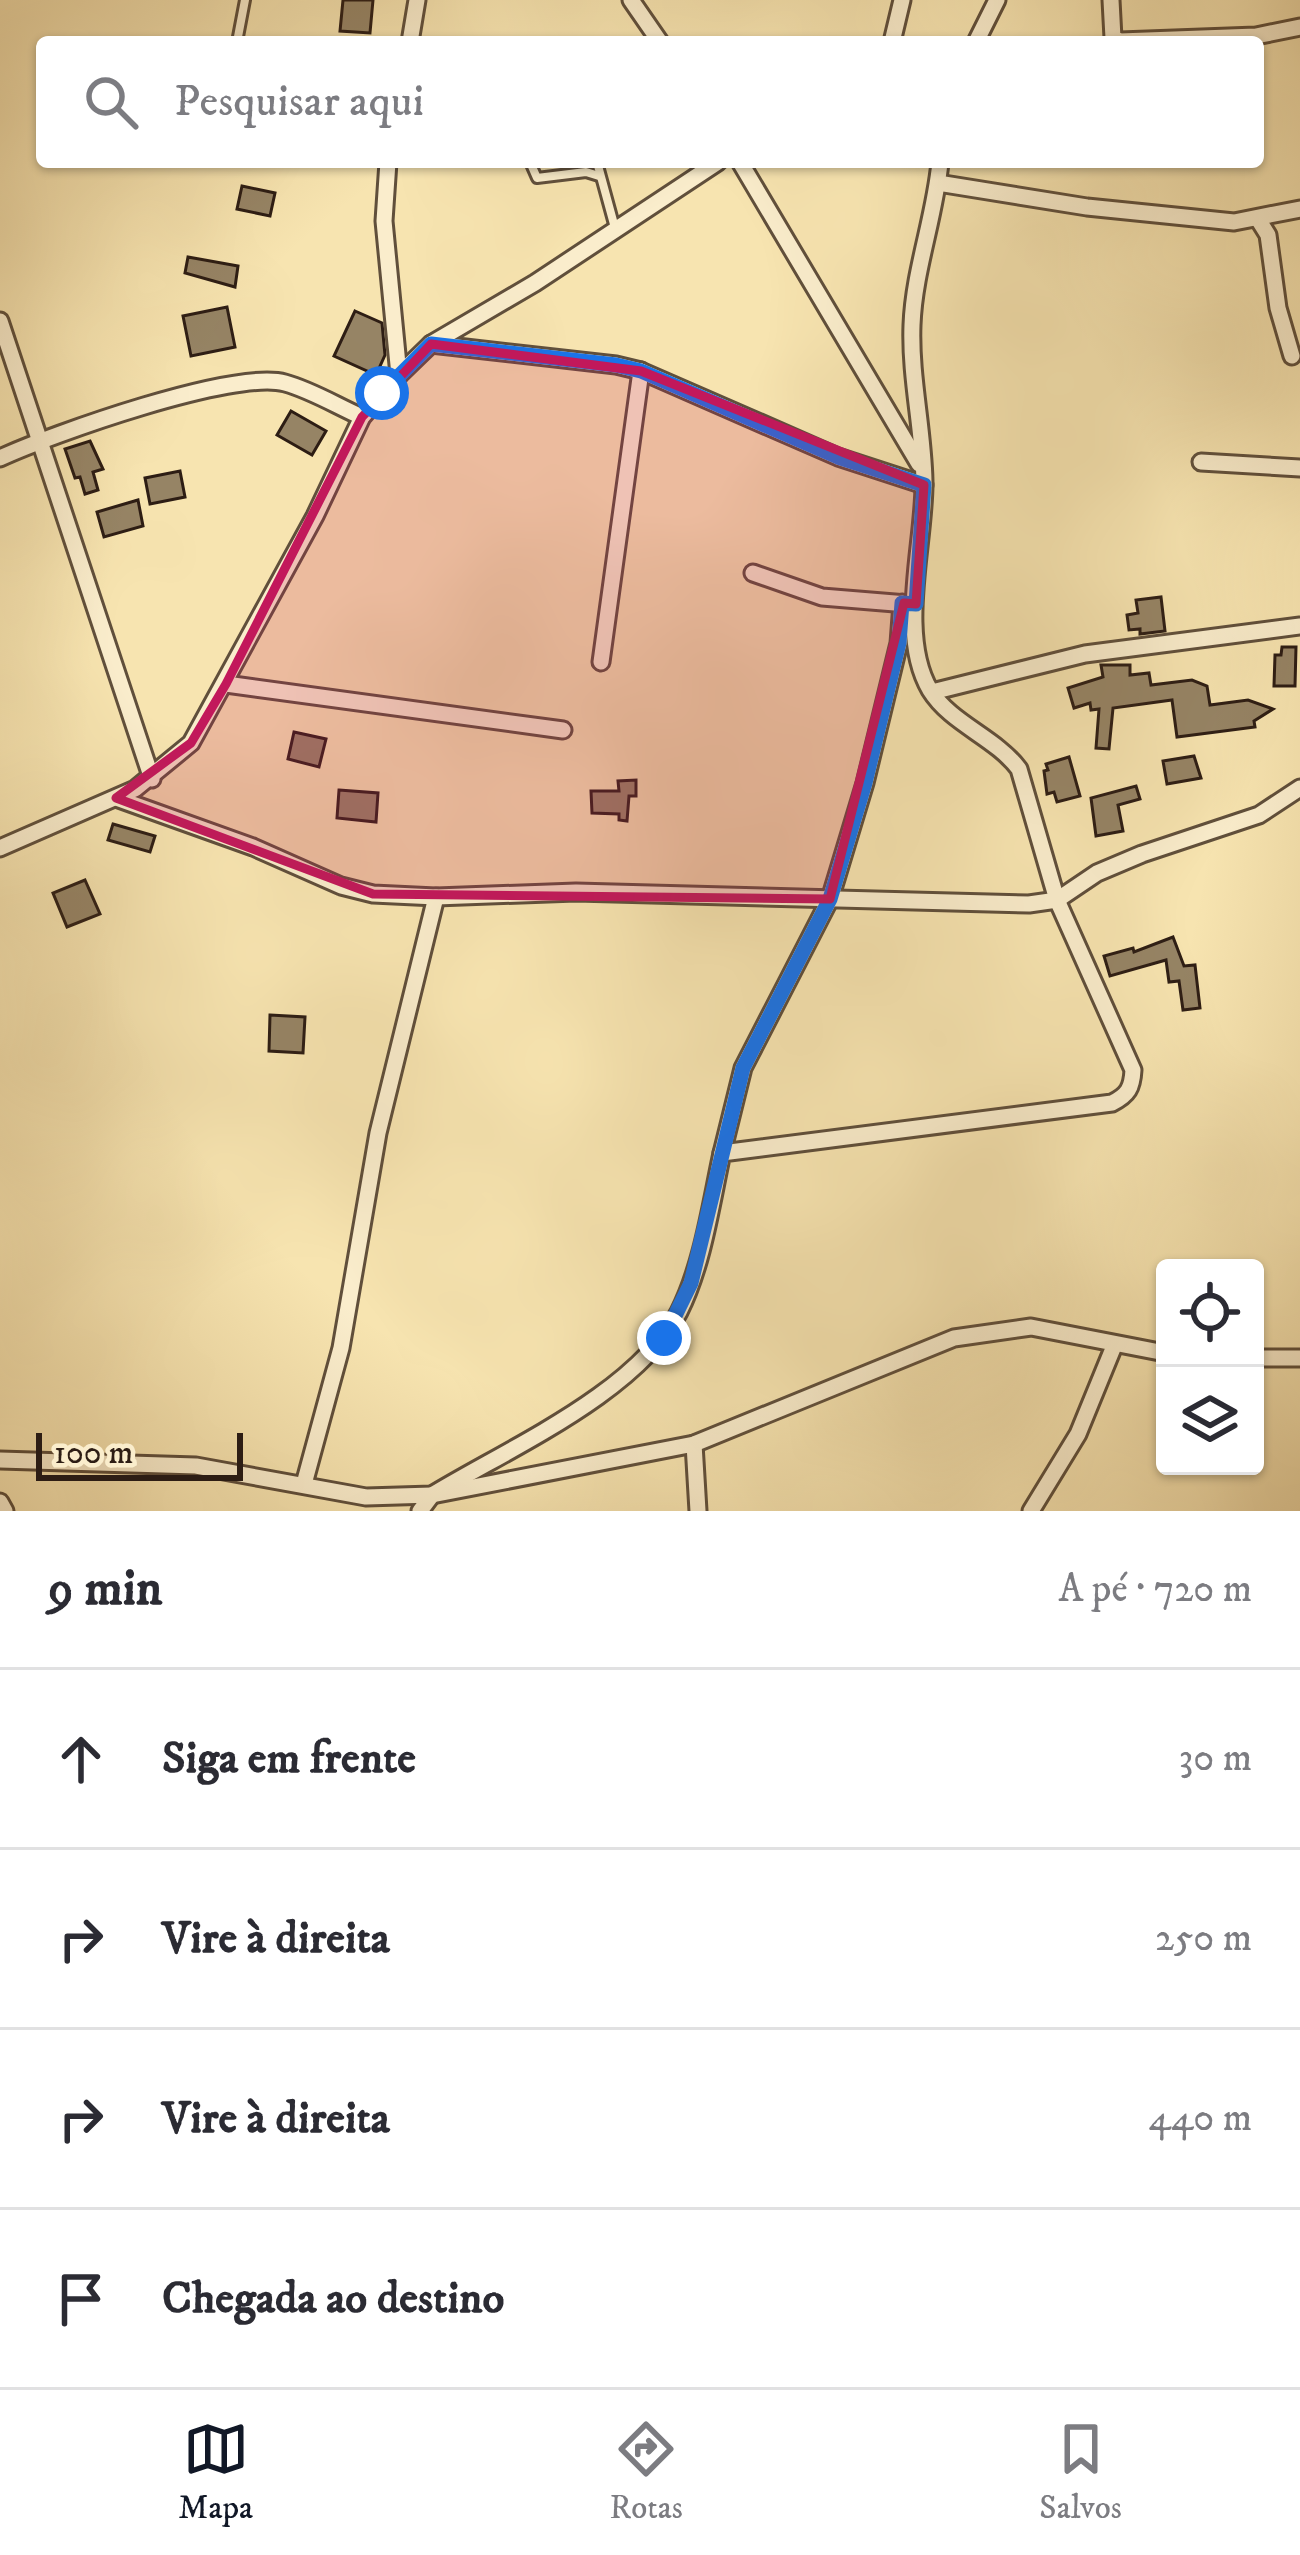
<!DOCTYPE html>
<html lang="pt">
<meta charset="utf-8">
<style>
:root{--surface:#fff;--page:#f7f7f7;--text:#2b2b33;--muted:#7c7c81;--line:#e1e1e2;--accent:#111827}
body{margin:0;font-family:"IM FELL DW Pica",serif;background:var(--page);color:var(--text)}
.controls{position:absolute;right:36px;bottom:36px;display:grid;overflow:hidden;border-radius:12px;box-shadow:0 3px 9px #0004}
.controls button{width:108px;height:108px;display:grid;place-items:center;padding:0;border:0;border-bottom:3px solid var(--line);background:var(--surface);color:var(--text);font:60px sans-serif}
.scale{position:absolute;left:36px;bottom:30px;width:207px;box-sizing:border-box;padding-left:12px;border:6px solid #2d1d14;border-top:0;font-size:33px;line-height:42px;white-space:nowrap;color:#2d1d14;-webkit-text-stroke:9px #faedcc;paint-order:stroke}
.stop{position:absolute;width:36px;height:36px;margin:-27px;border:9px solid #1a73e8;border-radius:50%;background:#fff}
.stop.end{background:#1a73e8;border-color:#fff;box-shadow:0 3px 12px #0008}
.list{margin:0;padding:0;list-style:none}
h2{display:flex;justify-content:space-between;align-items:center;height:156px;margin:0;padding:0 48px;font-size:51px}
h2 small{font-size:39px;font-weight:400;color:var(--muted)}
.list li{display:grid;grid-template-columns:78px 1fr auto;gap:36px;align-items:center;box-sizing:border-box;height:180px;padding:0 48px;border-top:3px solid var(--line)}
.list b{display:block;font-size:45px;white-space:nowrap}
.list em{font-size:39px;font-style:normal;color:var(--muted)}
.icon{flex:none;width:66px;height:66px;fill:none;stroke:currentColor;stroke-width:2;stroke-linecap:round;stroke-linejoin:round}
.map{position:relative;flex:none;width:1300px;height:1511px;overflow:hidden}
.search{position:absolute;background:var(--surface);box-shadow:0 3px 9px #0004;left:36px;right:36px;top:36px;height:132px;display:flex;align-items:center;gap:30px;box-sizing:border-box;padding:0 42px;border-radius:12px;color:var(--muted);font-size:45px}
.sheet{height:876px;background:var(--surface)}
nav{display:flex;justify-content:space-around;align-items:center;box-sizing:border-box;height:168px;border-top:3px solid var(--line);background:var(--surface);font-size:33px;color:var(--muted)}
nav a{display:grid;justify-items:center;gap:6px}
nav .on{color:var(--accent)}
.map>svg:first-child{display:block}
.building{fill:#968465;stroke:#2d1d14;stroke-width:3}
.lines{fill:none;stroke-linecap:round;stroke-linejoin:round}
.service-casing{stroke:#604f3b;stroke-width:14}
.minor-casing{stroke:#604f3b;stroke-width:21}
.service{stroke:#faedcc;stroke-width:8}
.minor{stroke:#faedcc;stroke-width:15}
.route{stroke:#1a73e8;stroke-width:15}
.marked{fill:#c2185b;fill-opacity:0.2;stroke:#c2185b;stroke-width:9;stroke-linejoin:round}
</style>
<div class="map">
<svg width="1300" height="1511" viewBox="0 0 1300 1511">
<rect width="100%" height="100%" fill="#f7e4b0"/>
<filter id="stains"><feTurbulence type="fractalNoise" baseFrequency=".00167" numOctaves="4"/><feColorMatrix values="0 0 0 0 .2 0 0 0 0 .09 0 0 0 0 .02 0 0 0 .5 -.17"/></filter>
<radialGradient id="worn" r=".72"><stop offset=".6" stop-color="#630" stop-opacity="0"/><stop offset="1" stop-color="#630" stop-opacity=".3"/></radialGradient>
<!-- building -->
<g class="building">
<polygon points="343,0 373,0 370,33 340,31"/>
<polygon points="242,186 275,193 270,216 237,209"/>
<polygon points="188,257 238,266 235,287 185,273"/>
<polygon points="227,307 235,347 191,356 183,316"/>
<polygon points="355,311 382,323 385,355 376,375 334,356"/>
<polygon points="291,411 326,431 312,455 277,435"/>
<polygon points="90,441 103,469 93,472 98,490 85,494 80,477 75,478 65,449"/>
<polygon points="180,471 185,497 150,504 145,478"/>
<polygon points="138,500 143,526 104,537 97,512"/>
<polygon points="1161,597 1165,631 1140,634 1140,629 1129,630 1127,615 1138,613 1136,600"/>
<polygon points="1282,647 1296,647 1295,686 1274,686 1275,655 1281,655"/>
<polygon points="1101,665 1130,665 1130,675 1149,673 1151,685 1192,680 1207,686 1210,705 1248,700 1273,709 1254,721 1255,727 1177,737 1172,700 1113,708 1109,749 1096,748 1099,709 1091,710 1090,703 1074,708 1068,688 1103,677"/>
<polygon points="294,732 326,739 319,767 288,759"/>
<polygon points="1194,756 1201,778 1167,784 1163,761"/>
<polygon points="1069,757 1080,796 1057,802 1054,792 1047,794 1044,771 1048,770 1046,764"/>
<polygon points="636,780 636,796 629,796 627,821 619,820 619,814 592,813 591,791 619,791 618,781"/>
<polygon points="1136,786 1140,799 1118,805 1123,831 1096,836 1091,798"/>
<polygon points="339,790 378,793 376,822 337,818"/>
<polygon points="113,824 155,836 150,852 108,840"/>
<polygon points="85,880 100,914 67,927 53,893"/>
<polygon points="1173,937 1184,966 1195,965 1200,1008 1183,1010 1179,981 1169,982 1166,960 1110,976 1104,956 1133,948 1134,952"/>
<polygon points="270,1015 305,1017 303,1053 269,1051"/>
</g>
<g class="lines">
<!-- service casing -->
<g class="service-casing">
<g id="service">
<polyline points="237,42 245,0"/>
<polyline points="530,162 537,178 586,172 599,176"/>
<polyline points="597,162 615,228"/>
</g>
</g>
<!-- minor casing -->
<g class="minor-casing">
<g id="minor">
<polyline points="631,0 660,42"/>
<polyline points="1111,0 1113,38 1120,41 1256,36 1300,27"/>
<polyline points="410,42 417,0"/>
<polyline points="892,42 902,0"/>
<polyline points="976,42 997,0"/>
<polyline points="388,162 384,221 399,375"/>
<polyline points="740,162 919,464"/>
<polyline points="938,183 1087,207 1234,222 1300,209"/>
<polyline points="1258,219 1268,235 1278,308 1292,356"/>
<polyline points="0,321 152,779"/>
<polyline points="431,344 616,365 641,371 838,457 924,485"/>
<path d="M0,458C52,434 235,369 285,383C311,390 337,406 362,417"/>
<polyline points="1201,462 1300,468"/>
<polyline points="753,573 822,597 907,604"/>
<polyline points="601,662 641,371"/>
<polyline points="226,684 563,730"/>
<polyline points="932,692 1085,654 1300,626"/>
<polyline points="116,798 253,847 341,886 373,894 436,897 576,892 1029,904 1057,900 1097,873 1142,854 1259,815 1300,788"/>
<polyline points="0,848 135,789 191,743 315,516 362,417 399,375 431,344 535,283 718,162"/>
<polyline points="722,1153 743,1068 830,899 865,783 899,643 902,603"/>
<polyline points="1255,1358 1300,1358"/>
<polyline points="694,1444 698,1511"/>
<polyline points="0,1460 196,1466 366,1497 432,1495 694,1444 954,1338 1031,1327 1165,1353"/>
<polyline points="304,1484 341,1348 378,1133 436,897"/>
<polyline points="0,1502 5,1511"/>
<path d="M420,1511L432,1495C509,1448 637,1393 679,1312C703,1264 711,1204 722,1153L1112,1103C1128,1095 1132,1088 1133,1070L1057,900L1019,769C995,737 951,724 930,690C897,634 925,542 924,481C923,428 910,377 912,325C914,270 935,217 940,162"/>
<polyline points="1031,1511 1078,1434 1114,1346"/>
</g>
</g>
<!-- service -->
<use href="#service" class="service"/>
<!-- minor -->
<use href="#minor" class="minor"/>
</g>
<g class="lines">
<!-- route -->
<polyline class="route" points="382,393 431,344 616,365 641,371 838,457 924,485 916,604 902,603 899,643 865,783 830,899 743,1068 691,1283 664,1338"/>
</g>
<!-- marked area -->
<path class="marked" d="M431,344L641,371L924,485L916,604L904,603L830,899L373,894L116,798L191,743L226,684L362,417Z"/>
<rect width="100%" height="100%" filter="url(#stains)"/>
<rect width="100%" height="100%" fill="url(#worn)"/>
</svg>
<div class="controls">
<button><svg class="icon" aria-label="locate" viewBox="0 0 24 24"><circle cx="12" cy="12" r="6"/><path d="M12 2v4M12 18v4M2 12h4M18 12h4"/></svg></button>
<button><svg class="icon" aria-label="layers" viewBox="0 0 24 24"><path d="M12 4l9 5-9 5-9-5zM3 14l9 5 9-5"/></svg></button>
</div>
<div class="scale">100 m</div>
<div class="stop" style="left:382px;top:393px"></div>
<div class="stop end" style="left:664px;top:1338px"></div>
<div class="search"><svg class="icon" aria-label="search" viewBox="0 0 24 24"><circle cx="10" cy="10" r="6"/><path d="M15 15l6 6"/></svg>Pesquisar aqui</div>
</div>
<section class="sheet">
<h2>9 min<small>A pé · 720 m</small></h2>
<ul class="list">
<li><svg class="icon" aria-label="ahead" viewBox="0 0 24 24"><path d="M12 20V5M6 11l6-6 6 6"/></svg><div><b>Siga em frente</b></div><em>30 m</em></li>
<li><svg class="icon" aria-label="right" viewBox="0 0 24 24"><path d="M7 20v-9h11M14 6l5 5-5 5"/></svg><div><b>Vire à direita</b></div><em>250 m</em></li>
<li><svg class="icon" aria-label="right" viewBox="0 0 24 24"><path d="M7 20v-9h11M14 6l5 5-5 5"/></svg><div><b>Vire à direita</b></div><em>440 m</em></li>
<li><svg class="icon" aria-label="arrive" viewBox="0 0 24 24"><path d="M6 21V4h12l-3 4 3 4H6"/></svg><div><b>Chegada ao destino</b></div></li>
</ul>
</section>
<nav>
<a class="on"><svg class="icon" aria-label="map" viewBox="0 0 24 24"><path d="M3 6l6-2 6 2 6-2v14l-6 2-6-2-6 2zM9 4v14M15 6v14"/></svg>Mapa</a>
<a><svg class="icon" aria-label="directions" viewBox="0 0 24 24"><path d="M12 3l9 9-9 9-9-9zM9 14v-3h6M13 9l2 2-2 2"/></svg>Rotas</a>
<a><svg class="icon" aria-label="saved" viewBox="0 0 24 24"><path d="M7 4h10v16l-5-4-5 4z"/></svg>Salvos</a>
</nav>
